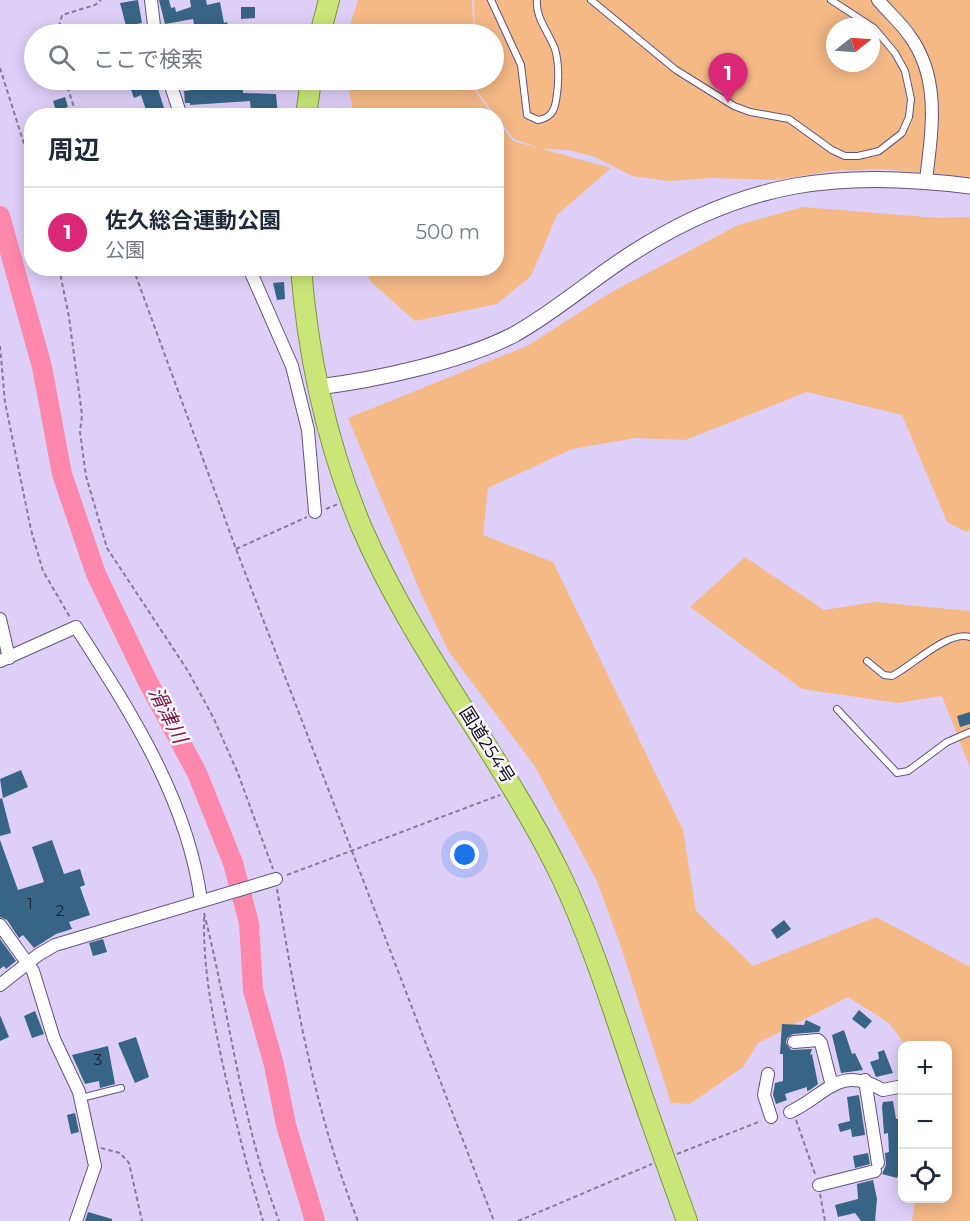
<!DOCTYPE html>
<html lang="ja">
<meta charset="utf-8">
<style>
:root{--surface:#fff;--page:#f2f2f3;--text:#1f2937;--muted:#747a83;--line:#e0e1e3;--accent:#db2777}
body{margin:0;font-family:Montserrat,"Noto Sans JP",sans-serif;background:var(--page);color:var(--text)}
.controls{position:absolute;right:18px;bottom:18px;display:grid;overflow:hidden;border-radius:12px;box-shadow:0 3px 15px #0003}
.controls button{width:54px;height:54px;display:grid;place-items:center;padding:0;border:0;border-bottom:2px solid var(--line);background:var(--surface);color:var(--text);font:30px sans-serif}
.compass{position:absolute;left:826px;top:18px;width:54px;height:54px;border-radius:50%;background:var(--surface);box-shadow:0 3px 15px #0003;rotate:73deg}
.you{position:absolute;left:465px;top:855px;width:21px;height:21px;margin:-15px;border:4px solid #fff;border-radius:50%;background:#1a73e8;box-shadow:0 0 0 9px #1a73e833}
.badge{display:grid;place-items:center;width:39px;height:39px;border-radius:50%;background:var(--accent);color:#fff;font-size:20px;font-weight:700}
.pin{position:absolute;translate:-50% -50px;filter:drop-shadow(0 2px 3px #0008)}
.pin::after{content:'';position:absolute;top:32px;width:21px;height:18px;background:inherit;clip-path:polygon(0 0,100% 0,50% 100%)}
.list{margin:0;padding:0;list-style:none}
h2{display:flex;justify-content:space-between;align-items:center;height:78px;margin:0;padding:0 24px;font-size:26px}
h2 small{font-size:20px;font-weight:400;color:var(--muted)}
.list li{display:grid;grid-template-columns:39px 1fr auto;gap:18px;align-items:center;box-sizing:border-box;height:90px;padding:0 24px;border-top:2px solid var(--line)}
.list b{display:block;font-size:22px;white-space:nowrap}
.list p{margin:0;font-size:20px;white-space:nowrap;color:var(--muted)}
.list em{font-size:20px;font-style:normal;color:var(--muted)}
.icon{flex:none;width:33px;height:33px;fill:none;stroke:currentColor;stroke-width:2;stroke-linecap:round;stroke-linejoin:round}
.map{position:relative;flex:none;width:970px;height:1221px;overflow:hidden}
.search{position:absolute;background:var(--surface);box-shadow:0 3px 15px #0003;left:24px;top:24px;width:480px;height:66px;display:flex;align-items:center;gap:15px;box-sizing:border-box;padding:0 21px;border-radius:33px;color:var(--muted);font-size:22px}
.panel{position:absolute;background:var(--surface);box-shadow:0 3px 15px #0003;left:24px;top:108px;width:480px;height:168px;border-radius:24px}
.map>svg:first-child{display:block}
.green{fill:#f5b986;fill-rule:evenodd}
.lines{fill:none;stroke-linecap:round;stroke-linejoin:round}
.river{stroke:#fd88ab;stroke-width:20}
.building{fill:#386586}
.service-casing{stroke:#63527e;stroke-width:8}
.minor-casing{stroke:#63527e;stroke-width:14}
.tertiary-casing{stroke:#63527e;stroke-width:17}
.trunk-casing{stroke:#809441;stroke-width:22}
.path{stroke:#867a99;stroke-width:2;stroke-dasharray:4.5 3;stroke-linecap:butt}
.service{stroke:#fff;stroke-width:6}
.minor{stroke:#fff;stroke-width:12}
.tertiary{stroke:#fff;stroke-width:15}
.trunk{stroke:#cae678;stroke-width:20}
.labels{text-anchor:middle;stroke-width:5;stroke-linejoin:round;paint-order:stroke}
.number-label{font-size:15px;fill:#191f34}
.street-label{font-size:18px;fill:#0f0819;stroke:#f9f7fc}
.water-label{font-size:20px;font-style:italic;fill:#801742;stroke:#f9f7fc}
</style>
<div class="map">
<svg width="970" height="1221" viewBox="0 0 970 1221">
<rect width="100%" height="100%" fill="#decff8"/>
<!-- green -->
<g class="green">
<polygon points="358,0 472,0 474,34 347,34"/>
<path d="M474,0H970V177L883,169L832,171L775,180L713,178L669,181L632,176L595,157L568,150L542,149L514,139L476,90V80H494V34H475ZM835,27H871V63H835Z"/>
<polygon points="347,80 474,80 475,91 493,115 354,115"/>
<polygon points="497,119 513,141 611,168 557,215 531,276 497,304 415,321 370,281 367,269 496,268"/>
<polygon points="803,207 938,218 970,217 970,530 966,532 947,522 902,415 807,392 685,440 636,438 572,449 488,488 483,535 553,562 683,830 696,911 753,966 876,917 970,967 970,1221 912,1221 915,1199 948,1198 948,1046 905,1045 889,1023 848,997 758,1043 743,1067 690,1104 671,1103 620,944 596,879 534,765 449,652 422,596 348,418 527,346 610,293 738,225"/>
<polygon points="745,557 824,610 875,602 970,611 970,768 942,696 898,703 802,689 690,607"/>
</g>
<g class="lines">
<!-- river -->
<polyline class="river" points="0,216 42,367 62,474 96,574 147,680 197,773 233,863 249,923 253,990 274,1065 286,1125 315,1221"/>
</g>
<!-- building -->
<g class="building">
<polygon points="138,0 142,23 126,26 120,3"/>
<polygon points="159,0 169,0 171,8 175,7 176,12 191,7 190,0 206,0 207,5 220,2 224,23 227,22 231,34 196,34 193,19 165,24"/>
<polygon points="241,7 255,7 255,18 241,19"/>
<polygon points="144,80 161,80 162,84 157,86 164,108 147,113 141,95 134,98 130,87 144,82"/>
<polygon points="192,80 243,80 243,93 276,94 278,116 256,116 256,111 251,111 250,101 190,105 190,103 185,103 184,91 192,90"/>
<polygon points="65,97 68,107 56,111 53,101"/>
<polygon points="284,282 285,299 277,300 273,283"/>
<polygon points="970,712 970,724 960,727 957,716"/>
<polygon points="21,770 28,787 3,798 0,779"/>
<polygon points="2,798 11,833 0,836 0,799"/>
<polygon points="0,840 18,890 44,882 32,847 52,840 64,874 80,869 85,885 80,887 90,915 69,922 72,929 56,934 34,948 23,935 19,938 7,920 0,917"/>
<polygon points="784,920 791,929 777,939 771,930"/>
<polygon points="0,939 16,961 6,969 4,966 0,969"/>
<polygon points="103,939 107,952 93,956 89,943"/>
<polygon points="859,1010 872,1021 865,1029 852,1019"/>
<polygon points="35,1011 44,1034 32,1038 24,1016"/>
<polygon points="0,1015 9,1037 0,1041"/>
<polygon points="806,1020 821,1027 819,1032 793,1034 787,1038 786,1043 791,1050 812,1049 810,1055 812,1054 818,1084 810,1090 807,1091 807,1087 785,1094 787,1100 776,1104 773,1095 775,1083 783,1081 783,1054 780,1054 782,1024 804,1025"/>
<polygon points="844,1030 852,1054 855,1053 863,1070 841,1073 832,1035"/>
<polygon points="136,1037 149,1077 135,1083 118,1043"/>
<polygon points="108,1046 115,1084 100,1088 99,1081 85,1084 72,1055"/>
<polygon points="884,1050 893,1073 876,1077 870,1062 879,1059 878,1052"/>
<polygon points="859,1095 865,1135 852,1137 851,1129 840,1132 838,1124 850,1121 847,1097"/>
<polygon points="893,1101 896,1119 901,1118 903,1132 901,1166 897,1178 882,1174 886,1165 885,1153 889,1152 888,1133 884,1134 882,1106 883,1102"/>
<polygon points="75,1113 79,1132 71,1134 67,1115"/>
<polygon points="868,1153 870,1164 855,1168 853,1156"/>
<polygon points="873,1180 877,1199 875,1221 861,1221 855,1213 838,1217 835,1205 858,1199 857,1184"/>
<polygon points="88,1212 112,1219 112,1221 85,1221"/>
</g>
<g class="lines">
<!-- service casing -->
<g class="service-casing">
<g id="service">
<path d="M491,0L521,65L527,115L538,120C550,118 554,112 556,101C559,83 560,67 555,49C549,33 535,17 537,0"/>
<polyline points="591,0 676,70 734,106 750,112 789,119 832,150 845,156 858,156 879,151 902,133 909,117 911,99 905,71 895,53 874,28 831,0"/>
<path d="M867,661L884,675L892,676C912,666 948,630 970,637"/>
<polyline points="837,709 897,773 908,771 947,742 970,732"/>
<polyline points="81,1098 121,1088"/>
</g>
</g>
<!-- minor casing -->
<g class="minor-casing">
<g id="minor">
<polyline points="151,0 155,34"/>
<path d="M878,0C888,12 900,22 909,35C941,78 932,130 926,180"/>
<polyline points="169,80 181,116"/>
<polyline points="249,268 292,366 308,430 315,512"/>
<polyline points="0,619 9,658"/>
<path d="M0,661L76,627C130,711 188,800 201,901"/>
<polyline points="0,925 33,971 54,1039 79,1092 95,1166 76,1221"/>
<polyline points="0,985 38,955 55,945 276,879"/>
<polyline points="794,1042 818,1040 821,1043 832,1086"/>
<polyline points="768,1074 764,1095 771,1117"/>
<polyline points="865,1080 878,1163"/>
<path d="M790,1112C828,1094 839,1064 883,1090L898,1087"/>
<polyline points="819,1185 875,1171"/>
</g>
</g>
<!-- tertiary casing -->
<g class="tertiary-casing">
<path id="tertiary" d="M318,387C375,380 464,361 515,334C556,311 592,279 631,254C744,181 839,169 970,186"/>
</g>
<!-- trunk casing -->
<g class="trunk-casing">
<g id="trunk">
<polyline points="320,34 329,0"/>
<polyline points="306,116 311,80"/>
<path d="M301,268C308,357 327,444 361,526C414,649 501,754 560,874C593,943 615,1016 640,1089C655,1133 671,1177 687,1221"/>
</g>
</g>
<!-- path -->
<g class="path">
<polyline points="57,34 62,15 95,5 101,0"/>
<polyline points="0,68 32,169"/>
<polyline points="65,80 77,116"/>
<polyline points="59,268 69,317 82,415 80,432 86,476 107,548 188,671 213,717 237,771 273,869"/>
<polyline points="133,268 236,549 494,1221"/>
<polyline points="0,346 5,402 31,530 43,571 71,619"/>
<polyline points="326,509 338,504"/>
<polyline points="236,549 307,517"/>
<polyline points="287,875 500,795"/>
<path d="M277,889C296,1003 315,1114 358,1221"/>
<path d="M204,913C230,1015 241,1121 279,1221"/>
<path d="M204,917C203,967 212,1013 222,1061C234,1115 247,1168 263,1221"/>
<polyline points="796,1120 815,1174"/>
<polyline points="101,1148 120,1153 129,1163 142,1221"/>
<polyline points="677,1154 761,1121"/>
<polyline points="820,1194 825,1221"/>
<polyline points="518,1221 652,1164"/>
</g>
<!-- service -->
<use href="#service" class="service"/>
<!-- minor -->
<use href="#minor" class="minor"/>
<!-- tertiary -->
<use href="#tertiary" class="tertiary"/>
<!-- trunk -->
<use href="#trunk" class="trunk"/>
</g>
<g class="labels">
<!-- number labels -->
<g class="number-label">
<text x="30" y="909">1</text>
<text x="60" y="916">2</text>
<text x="98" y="1065">3</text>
</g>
<!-- street labels -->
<g class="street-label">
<text transform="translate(487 745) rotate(58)" y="6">国道254号</text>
</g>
<!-- water labels -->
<g class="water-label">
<text transform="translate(168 715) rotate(63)" y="7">滑津川</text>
</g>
</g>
</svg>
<div class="controls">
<button>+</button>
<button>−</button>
<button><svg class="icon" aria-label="locate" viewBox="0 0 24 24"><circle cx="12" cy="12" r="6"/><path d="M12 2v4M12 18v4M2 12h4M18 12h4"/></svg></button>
</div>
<svg class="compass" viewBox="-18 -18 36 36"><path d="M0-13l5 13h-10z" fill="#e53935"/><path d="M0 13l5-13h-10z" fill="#747a83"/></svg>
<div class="you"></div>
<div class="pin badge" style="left:728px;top:103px">1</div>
<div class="search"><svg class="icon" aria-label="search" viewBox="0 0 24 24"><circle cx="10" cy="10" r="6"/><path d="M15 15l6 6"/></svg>ここで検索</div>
<section class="panel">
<h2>周辺<small></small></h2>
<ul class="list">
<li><span class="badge">1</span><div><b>佐久総合運動公園</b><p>公園</p></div><em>500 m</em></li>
</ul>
</section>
</div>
